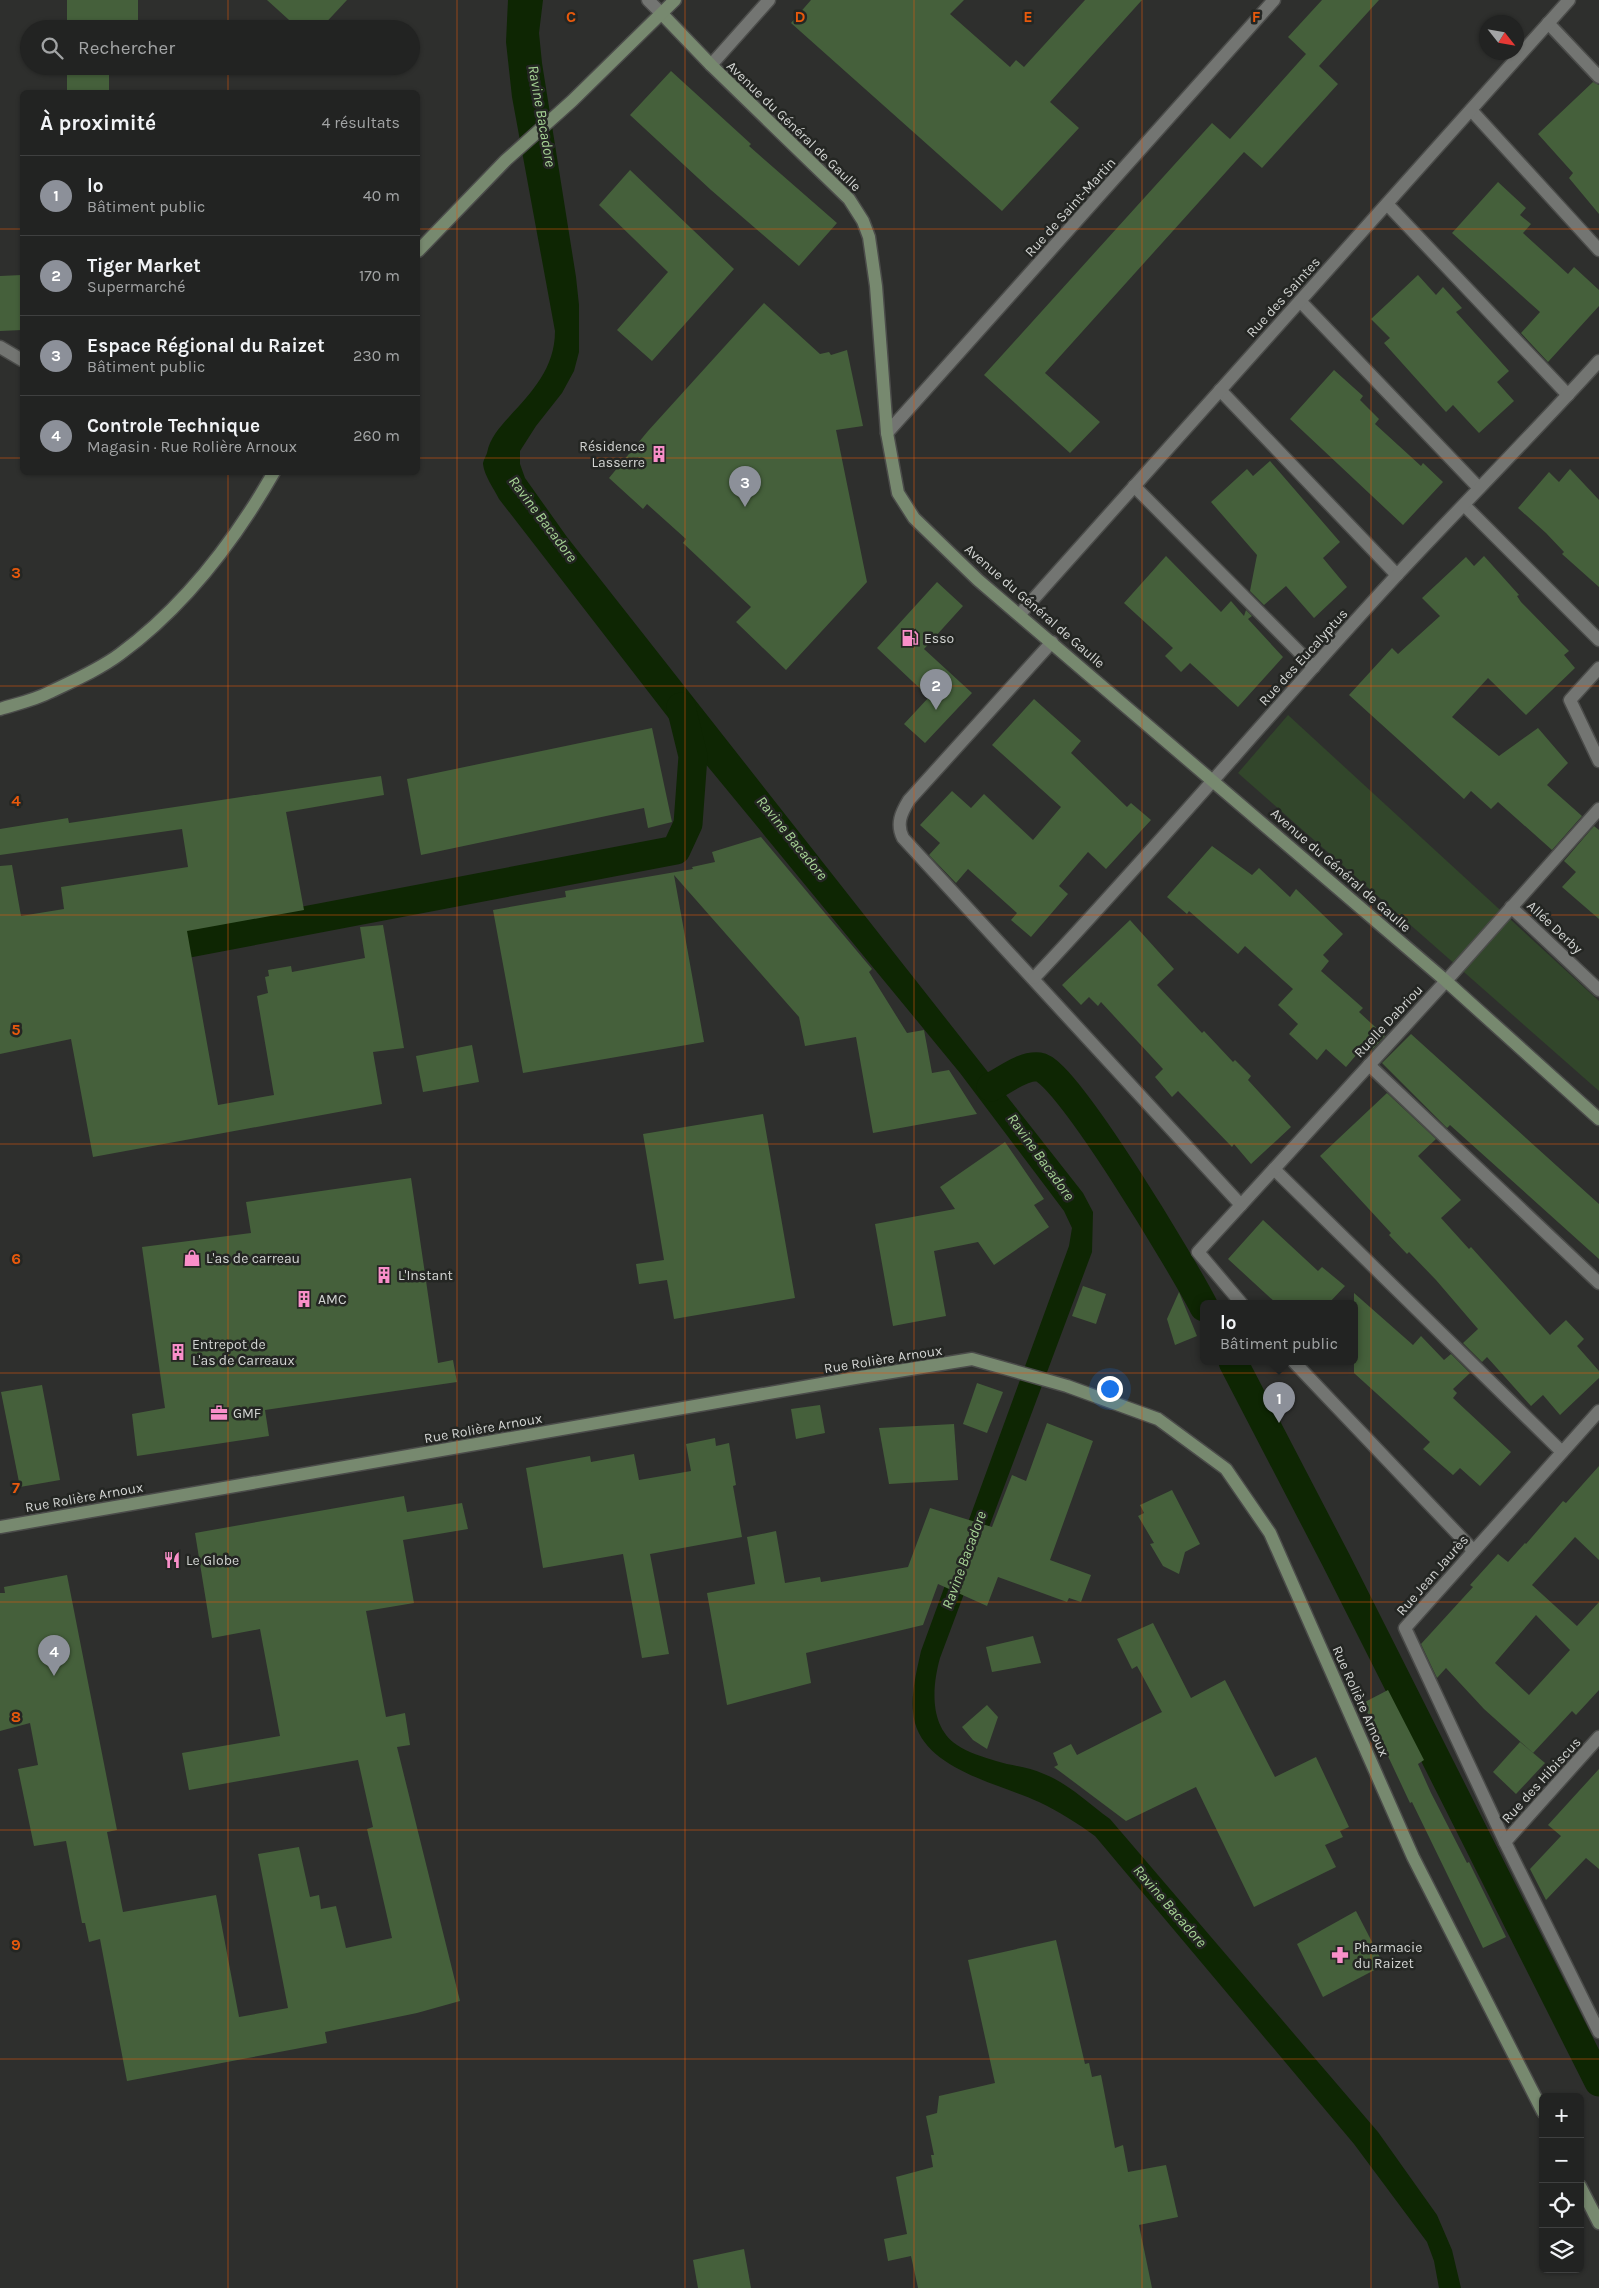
<!DOCTYPE html>
<html lang="fr">
<meta charset="utf-8">
<style>
:root{--surface:#222322;--page:#2e2f2f;--text:#f1f3f6;--muted:#a2a4a5;--line:#3f4040;--accent:#8c9099}
body{margin:0;font-family:Karla,sans-serif;background:var(--page);color:var(--text)}
.controls{position:absolute;right:15px;bottom:15px;display:grid;overflow:hidden;border-radius:8px;box-shadow:0 1px 4px #0004}
.controls button{width:45px;height:45px;display:grid;place-items:center;padding:0;border:0;border-bottom:1px solid var(--line);background:var(--surface);color:var(--text);font:25px sans-serif}
.compass{position:absolute;left:1479px;top:15px;width:45px;height:45px;border-radius:50%;background:var(--surface);box-shadow:0 1px 4px #0004;rotate:121deg}
.you{position:absolute;left:1109px;top:1388px;width:18px;height:18px;margin:-12px;border:4px solid #fff;border-radius:50%;background:#1a73e8;box-shadow:0 0 0 8px #1a73e833}
.badge{display:grid;place-items:center;width:32px;height:32px;border-radius:50%;background:var(--accent);color:#fff;font-size:16px;font-weight:700}
.pin{position:absolute;translate:-50% -41px;filter:drop-shadow(0 1px 2px #0008)}
.pin::after{content:'';position:absolute;top:26px;width:18px;height:15px;background:inherit;clip-path:polygon(0 0,100% 0,50% 100%)}
.popup{position:absolute;left:1200px;top:1300px;width:158px;height:65px;box-sizing:border-box;display:grid;place-content:center;border-radius:8px;background:var(--surface);filter:drop-shadow(0 1px 4px #0005);font-size:16px;white-space:nowrap;color:var(--muted)}
.popup b{font-size:19px;color:var(--text)}
.popup::after{content:'';position:absolute;left:50%;top:100%;margin-left:-10px;border:10px solid transparent;border-top-color:var(--surface)}
.list{margin:0;padding:0;list-style:none}
h2{display:flex;justify-content:space-between;align-items:center;height:65px;margin:0;padding:0 20px;font-size:21px}
h2 small{font-size:16px;font-weight:400;color:var(--muted)}
.list li{display:grid;grid-template-columns:32px 1fr auto;gap:15px;align-items:center;box-sizing:border-box;height:80px;padding:0 20px;border-top:1px solid var(--line)}
.list b{display:block;font-size:19px;white-space:nowrap}
.list p{margin:0;font-size:16px;white-space:nowrap;color:var(--muted)}
.list em{font-size:16px;font-style:normal;color:var(--muted)}
.icon{flex:none;width:28px;height:28px;fill:none;stroke:currentColor;stroke-width:2;stroke-linecap:round;stroke-linejoin:round}
.map{position:relative;flex:none;width:1599px;height:2288px;overflow:hidden}
.search{position:absolute;background:var(--surface);box-shadow:0 1px 4px #0004;left:20px;top:20px;width:400px;height:55px;display:flex;align-items:center;gap:12px;box-sizing:border-box;padding:0 18px;border-radius:28px;color:var(--muted);font-size:19px}
.panel{position:absolute;background:var(--surface);box-shadow:0 1px 4px #0004;left:20px;top:90px;width:400px;height:385px;border-radius:8px}
.map>svg:first-child{display:block}
.green{fill:#32462b}
.water{fill:#0e2603}
.lines{fill:none;stroke-linecap:round;stroke-linejoin:round}
.canal{stroke:#0e2603;stroke-width:29}
.building{fill:#45603b;fill-rule:evenodd}
.street-casing{stroke:#4b4c4a;stroke-width:15}
.secondary-casing{stroke:#4b4c4a;stroke-width:15}
.street{stroke:#737572;stroke-width:12}
.secondary{stroke:#77896f;stroke-width:12}
.grid{fill:none;stroke:#e8590c;stroke-width:1;stroke-opacity:0.55}
.labels{text-anchor:middle;stroke-width:5;stroke-linejoin:round;paint-order:stroke}
.street-label{font-size:14px;fill:#d2d4d2;stroke:#242623}
.poi-label{font-size:14px;fill:#d2d4d2;stroke:#242623;text-anchor:start}
.water-label{font-size:15px;font-style:italic;fill:#a6d395;stroke:#242623}
.grid-label{font-size:16px;text-anchor:middle;font-weight:bold;fill:#e8590c;stroke:#242623;stroke-width:5;stroke-linejoin:round;paint-order:stroke}
</style>
<div class="map">
<svg width="1599" height="2288" viewBox="0 0 1599 2288">
<rect width="100%" height="100%" fill="#2e2f2d"/>
<!-- green -->
<polygon class="green" points="1288,715 1599,1001 1599,1091 1238,773"/>
<!-- water -->
<path class="water" d="M508,0H543L539,33L542,63L576,277L579,305V352L574,371L562,393L536,426L520,451V464L525,478L567,537L1083,1193L1093,1212L1092,1252L940,1658C932,1687 929,1726 957,1745C968,1753 984,1757 996,1761C1012,1766 1029,1767 1044,1774C1068,1783 1089,1804 1110,1819L1378,2132L1437,2215L1452,2250L1461,2288H1439L1434,2261L1427,2242L1354,2144L1095,1836C1077,1823 1060,1812 1039,1802C1000,1784 928,1770 915,1723C909,1700 916,1674 921,1651L1069,1246L1072,1228L1064,1211L960,1073L681,734L499,499C494,489 484,475 483,464C483,461 486,456 487,453C490,438 499,428 509,417C532,392 555,368 555,331L512,97L506,42Z"/>
<g class="lines">
<!-- canal -->
<g class="canal">
<polyline points="152,950 676,850 688,824 693,756 681,707"/>
<path d="M991,1087C1005,1080 1023,1065 1039,1067C1066,1070 1187,1273 1204,1307"/>
<polyline points="1233,1362 1336,1560 1599,2082"/>
</g>
</g>
<!-- building -->
<g class="building">
<rect x="67" y="0" width="71" height="29"/>
<polygon points="267,0 347,0 320,29 299,29"/>
<polygon points="811,0 964,0 950,14 1010,67 1016,60 1024,67 1085,0 1142,0 1050,102 1079,128 1002,211 791,23"/>
<polygon points="1322,0 1379,0 1319,66 1338,84 1262,168 1244,152 1045,373 1100,422 1070,453 984,375 1212,123 1230,139 1306,54 1288,37"/>
<rect x="67" y="66" width="42" height="26"/>
<polygon points="671,71 751,144 749,146 837,223 799,266 711,190 630,115"/>
<polygon points="1593,82 1599,85 1599,214 1569,178 1573,173 1538,134"/>
<polygon points="630,170 734,269 652,361 617,330 668,272 599,205"/>
<polygon points="1498,182 1526,208 1520,215 1531,224 1523,233 1568,274 1574,267 1599,290 1599,306 1548,362 1521,333 1540,312 1452,233"/>
<polygon points="22,275 22,330 0,331 0,276"/>
<polygon points="1418,275 1436,295 1443,287 1462,308 1456,312 1509,371 1497,382 1514,401 1479,433 1453,405 1446,412 1384,343 1390,338 1371,319"/>
<polygon points="764,303 820,354 829,352 831,355 847,350 863,426 836,430 867,582 786,670 736,622 751,607 683,543 686,539 647,504 643,509 609,478 648,431"/>
<polygon points="1334,370 1363,396 1360,400 1379,419 1375,424 1421,466 1423,463 1443,482 1403,525 1290,419"/>
<polygon points="1270,461 1340,542 1323,558 1347,587 1314,618 1286,586 1264,605 1250,591 1257,555 1211,502 1247,469 1253,476"/>
<polygon points="1570,469 1599,500 1599,587 1562,554 1564,552 1546,533 1518,508 1549,472 1559,482"/>
<polygon points="1166,556 1221,612 1231,601 1244,616 1246,610 1252,616 1248,619 1283,657 1238,707 1190,663 1181,672 1165,656 1173,648 1124,603"/>
<polygon points="1484,556 1519,595 1517,596 1521,602 1569,651 1564,655 1575,668 1526,715 1488,678 1452,717 1499,756 1538,728 1568,763 1547,785 1582,816 1552,850 1498,802 1491,809 1471,791 1464,799 1349,695 1392,648 1398,654 1440,616 1422,598 1466,557 1474,566"/>
<polygon points="937,582 963,606 924,649 972,693 925,743 904,724 929,697 877,648"/>
<polygon points="1034,699 1081,741 1071,753 1127,807 1131,803 1151,820 1106,869 1088,852 1059,886 1068,894 1031,937 1011,920 1017,913 968,869 956,883 929,855 940,843 920,825 952,791 971,808 984,794 1033,840 1061,807 992,745"/>
<polygon points="652,728 672,822 648,828 644,808 421,855 407,779"/>
<polygon points="381,776 384,795 286,812 304,910 187,931 218,1105 274,1095 257,996 268,993 265,977 269,976 268,970 291,966 292,972 365,958 360,927 383,925 404,1048 373,1052 382,1104 93,1157 71,1039 0,1054 0,866 12,865 21,916 64,909 61,887 188,867 182,829 0,855 0,829 68,818 69,823"/>
<polygon points="1594,826 1599,830 1599,919 1562,887 1576,872 1564,861"/>
<polygon points="761,837 872,969 869,972 907,1033 924,1030 932,1073 949,1070 977,1114 873,1133 856,1037 805,1046 799,1017 674,875 704,1042 523,1073 493,910 566,897 565,891 693,869 692,867 715,862 712,852"/>
<polygon points="1212,846 1252,875 1259,868 1290,897 1296,889 1343,934 1323,955 1329,961 1321,971 1363,1008 1359,1012 1385,1036 1370,1052 1363,1047 1346,1067 1326,1049 1317,1060 1289,1034 1298,1024 1278,1005 1293,989 1245,946 1238,954 1189,911 1187,914 1167,897"/>
<polygon points="1130,920 1174,969 1157,985 1202,1033 1204,1031 1233,1062 1235,1060 1251,1076 1248,1080 1291,1127 1251,1164 1234,1144 1232,1147 1178,1091 1172,1097 1155,1077 1163,1069 1101,1002 1098,1006 1089,997 1081,1005 1062,985"/>
<polygon points="1411,1034 1599,1204 1599,1259 1450,1125 1447,1128 1382,1063"/>
<polygon points="472,1045 479,1082 423,1092 416,1056"/>
<polygon points="1387,1093 1436,1139 1418,1156 1461,1200 1441,1218 1469,1249 1471,1247 1550,1335 1566,1320 1584,1339 1577,1346 1599,1371 1599,1378 1560,1415 1543,1395 1531,1406 1487,1357 1482,1362 1463,1343 1478,1329 1436,1280 1409,1252 1407,1254 1389,1235 1391,1233 1320,1156"/>
<polygon points="763,1114 795,1298 674,1319 667,1280 639,1284 636,1264 664,1260 643,1134"/>
<polygon points="1005,1142 1044,1199 1034,1205 1049,1227 994,1265 978,1242 934,1251 946,1316 893,1326 875,1224 955,1209 940,1187"/>
<polygon points="411,1178 438,1363 453,1360 457,1382 265,1410 269,1436 137,1456 132,1414 165,1408 142,1247 251,1233 246,1202"/>
<polygon points="1263,1220 1318,1271 1322,1267 1345,1286 1328,1304 1277,1304 1228,1259"/>
<polygon points="1083,1286 1106,1294 1096,1324 1072,1316"/>
<polygon points="1179,1292 1197,1336 1175,1345 1167,1319"/>
<polygon points="1354,1293 1413,1345 1421,1336 1444,1360 1451,1354 1470,1373 1453,1389 1457,1393 1453,1398 1511,1452 1480,1486 1460,1468 1453,1475 1423,1449 1430,1442 1354,1373"/>
<polygon points="977,1383 1003,1392 987,1433 963,1424"/>
<polygon points="42,1385 60,1480 20,1487 1,1392"/>
<polygon points="820,1405 825,1433 796,1439 791,1409"/>
<polygon points="1047,1423 1093,1441 1050,1560 1091,1575 1081,1602 1069,1598 1067,1602 998,1577 987,1606 938,1584 923,1625 806,1653 811,1683 727,1705 707,1593 755,1584 747,1537 776,1531 785,1583 820,1577 821,1582 908,1567 930,1508 992,1527 1012,1475 1026,1481"/>
<polygon points="954,1424 958,1480 889,1484 879,1428"/>
<polygon points="715,1438 716,1446 729,1443 736,1485 733,1486 742,1537 650,1554 669,1654 642,1658 623,1554 543,1568 526,1468 590,1456 591,1462 634,1454 639,1480 691,1471 686,1444"/>
<path d="M1599,1466V1560L1575,1537L1532,1585L1577,1626L1599,1602V1690L1576,1715L1572,1711L1533,1753L1484,1709L1446,1668L1437,1678L1421,1644L1473,1587L1470,1585L1498,1554L1508,1562L1525,1543L1526,1544L1563,1501L1566,1503ZM1536,1615L1570,1650L1529,1695L1495,1663Z"/>
<polygon points="1172,1490 1200,1544 1185,1552 1179,1574 1163,1566 1150,1544 1154,1543 1138,1516 1144,1513 1140,1505"/>
<polygon points="404,1496 407,1512 462,1503 468,1529 403,1540 414,1603 366,1611 386,1717 405,1713 410,1745 397,1747 460,2001 417,2013 325,2032 327,2043 127,2081 100,1939 89,1942 85,1923 82,1923 66,1841 34,1846 18,1769 38,1765 30,1723 0,1731 0,1593 5,1593 4,1587 67,1575 117,1830 107,1832 123,1912 216,1895 239,2017 288,2008 258,1854 299,1847 310,1897 319,1895 321,1909 336,1906 346,1948 392,1938 367,1829 373,1827 358,1760 189,1790 182,1753 280,1736 260,1629 212,1638 195,1533"/>
<polygon points="1153,1623 1191,1698 1225,1680 1275,1777 1316,1757 1349,1827 1340,1831 1343,1837 1325,1845 1336,1867 1254,1907 1196,1787 1126,1821 1054,1767 1058,1765 1053,1753 1071,1744 1077,1755 1162,1712 1137,1666 1132,1669 1117,1639"/>
<polygon points="1033,1636 1041,1663 992,1672 986,1647"/>
<polygon points="1388,1690 1424,1760 1418,1764 1431,1793 1467,1863 1469,1862 1506,1937 1483,1948 1412,1802 1410,1803 1363,1703"/>
<polygon points="987,1705 998,1717 987,1749 973,1740 962,1727"/>
<polygon points="1520,1742 1545,1763 1516,1794 1493,1772"/>
<polygon points="1599,1769 1599,1869 1586,1858 1546,1900 1530,1869 1561,1836 1548,1825"/>
<polygon points="1356,1911 1384,1965 1323,1997 1297,1944"/>
<polygon points="1056,1940 1085,2064 1089,2063 1092,2077 1101,2075 1115,2148 1123,2145 1128,2172 1166,2165 1178,2217 1139,2225 1152,2288 918,2288 911,2256 888,2261 884,2239 907,2234 896,2177 933,2167 931,2155 934,2155 926,2116 937,2113 939,2096 995,2083 968,1960"/>
<polygon points="744,2249 751,2288 698,2288 693,2260"/>
</g>
<g class="lines">
<!-- street casing -->
<g class="street-casing">
<g id="street">
<polyline points="648,0 662,14"/>
<polyline points="1548,23 1599,77"/>
<polyline points="711,65 769,0"/>
<polyline points="1471,110 1599,250"/>
<polyline points="1387,204 1568,395"/>
<polyline points="1300,301 1479,488"/>
<polyline points="0,347 22,360"/>
<polyline points="1220,390 1397,575"/>
<polyline points="887,433 1274,0"/>
<polyline points="1134,486 1314,667"/>
<polyline points="1464,505 1599,640"/>
<polyline points="1020,614 1569,0"/>
<path d="M1052,642L909,800C901,813 896,824 903,838L1241,1205"/>
<polyline points="1599,668 1570,700 1599,761"/>
<polyline points="1511,907 1599,990"/>
<path d="M1034,978C1158,847 1274,708 1397,575C1464,503 1533,434 1599,361"/>
<polyline points="1369,1065 1599,1283"/>
<polyline points="1274,1169 1562,1452"/>
<polyline points="1242,1304 1198,1252 1446,981 1599,809"/>
<polyline points="1294,1362 1473,1550"/>
<polyline points="1599,1411 1405,1628 1505,1842 1599,2032"/>
<polyline points="1505,1842 1599,1737"/>
</g>
</g>
<!-- secondary casing -->
<g class="secondary-casing">
<g id="secondary">
<polyline points="662,14 711,65 849,199 863,221 869,237 876,286 887,433 898,493 914,518 978,580 1446,981 1599,1119"/>
<polyline points="418,251 506,160 572,101 675,0"/>
<path d="M0,709C16,704 35,700 50,692C73,681 100,669 120,654C185,606 234,542 274,472"/>
<polyline points="0,1527 861,1377 972,1359 1067,1386 1158,1419 1226,1469 1270,1533 1413,1857 1543,2112"/>
<polyline points="1580,2186 1599,2223"/>
</g>
</g>
<!-- street -->
<use href="#street" class="street"/>
<!-- secondary -->
<use href="#secondary" class="secondary"/>
</g>
<!-- grid -->
<path class="grid" d="M228,0V29M457,0V2288M685,0V2288M914,0V2288M1142,0V2288M1371,0V2288M228,66V92M0,229H22M418,229H1599M0,458H22M418,458H1599M228,472V2288M0,686H1599M0,915H1599M0,1144H1599M0,1373H1599M0,1602H1599M0,1830H1599M0,2059H1599"/>
<!-- icons -->
<defs>
<g id="building-bare" transform="scale(1.35)"><path d="M-4-6H4V6H1V3H-1V6H-4ZM-2.5-4.3h1.7v1.8h-1.7ZM.8-4.3h1.7v1.8H.8ZM-2.5-1h1.7V.8h-1.7ZM.8-1h1.7V.8H.8Z" fill="#f98fc9" stroke="#242623" stroke-width="2.5" paint-order="stroke"/></g>
<g id="fuel-bare" transform="scale(1.35)"><path d="M-5.5-6h7V0h2V4h1.3V-2.5L3-4.5l.8-.8L6-3V5H2.5V1h-1V6h-7ZM-4.2-4.7v3.2H.2V-4.7Z" fill="#f98fc9" stroke="#242623" stroke-width="2.5" paint-order="stroke"/></g>
<g id="shop-bare" transform="scale(1.35)"><path d="M-5-2.5h2.3a2.7 3.5 0 0 1 5.4 0H5L5.5 6h-11ZM-1.5-2.5h3a1.5 2.3 0 0 0-3 0Z" fill="#f98fc9" stroke="#242623" stroke-width="2.5" paint-order="stroke"/></g>
<g id="office-bare" transform="scale(1.35)"><path d="M-6-3h4V-5.5h4V-3h4V5H-6ZM-1-4.5V-3h2v-1.5ZM-6 0V1H6V0Z" fill="#f98fc9" stroke="#242623" stroke-width="2.5" paint-order="stroke"/></g>
<g id="restaurant-bare" transform="scale(1.35)"><path d="M-5-6h1v4h1v-4h1v4h1v-4h1v5L-1.5 .5V6h-2V.5L-5-1ZM5-6V6H3V1.5H1.5Q1.5-4 5-6Z" fill="#f98fc9" stroke="#242623" stroke-width="2.5" paint-order="stroke"/></g>
<g id="pharmacy-bare" transform="scale(1.35)"><path d="M-2-6h4v4h4v4h-4v4h-4v-4h-4v-4h4Z" fill="#f98fc9" stroke="#242623" stroke-width="2.5" paint-order="stroke"/></g>
</defs>
<g fill-rule="evenodd">
<use href="#building-bare" x="659" y="454"/>
<use href="#fuel-bare" x="910" y="638"/>
<use href="#shop-bare" x="192" y="1258"/>
<use href="#building-bare" x="384" y="1275"/>
<use href="#building-bare" x="304" y="1299"/>
<use href="#building-bare" x="178" y="1352"/>
<use href="#office-bare" x="219" y="1413"/>
<use href="#restaurant-bare" x="172" y="1560"/>
<use href="#pharmacy-bare" x="1340" y="1955"/>
</g>
<g class="labels">
<!-- street labels -->
<g class="street-label">
<text transform="translate(794 126) rotate(44)" y="5">Avenue du Général de Gaulle</text>
<text transform="translate(1070 207) rotate(-48)" y="5">Rue de Saint-Martin</text>
<text transform="translate(1283 297) rotate(-48)" y="5">Rue des Saintes</text>
<text transform="translate(1035 606) rotate(41)" y="5">Avenue du Général de Gaulle</text>
<text transform="translate(1303 657) rotate(-48)" y="5">Rue des Eucalyptus</text>
<text transform="translate(1341 870) rotate(41)" y="5">Avenue du Général de Gaulle</text>
<text transform="translate(1555 927) rotate(43)" y="5">Allée Derby</text>
<text transform="translate(1388 1021) rotate(-47)" y="5">Ruelle Dabriou</text>
<text transform="translate(883 1359) rotate(-9)" y="5">Rue Rolière Arnoux</text>
<text transform="translate(483 1428) rotate(-10)" y="5">Rue Rolière Arnoux</text>
<text transform="translate(84 1497) rotate(-10)" y="5">Rue Rolière Arnoux</text>
<text transform="translate(1432 1575) rotate(-49)" y="5">Rue Jean Jaurès</text>
<text transform="translate(1361 1701) rotate(66)" y="5">Rue Rolière Arnoux</text>
<text transform="translate(1541 1780) rotate(-48)" y="5">Rue des Hibiscus</text>
</g>
<!-- poi labels -->
<g class="poi-label">
<text x="645" y="451" text-anchor="end">Résidence<tspan x="645" dy="16">Lasserre</tspan></text>
<text x="924" y="643">Esso</text>
<text x="206" y="1263">L'as de carreau</text>
<text x="398" y="1280">L'Instant</text>
<text x="318" y="1304">AMC</text>
<text x="192" y="1349">Entrepot de<tspan x="192" dy="16">L'as de Carreaux</tspan></text>
<text x="233" y="1418">GMF</text>
<text x="186" y="1565">Le Globe</text>
<text x="1354" y="1952">Pharmacie<tspan x="1354" dy="16">du Raizet</tspan></text>
</g>
<!-- water labels -->
<g class="water-label">
<text transform="translate(542 116) rotate(80)" y="5">Ravine Bacadore</text>
<text transform="translate(543 519) rotate(53)" y="5">Ravine Bacadore</text>
<text transform="translate(792 838) rotate(51)" y="5">Ravine Bacadore</text>
<text transform="translate(1041 1157) rotate(54)" y="5">Ravine Bacadore</text>
<text transform="translate(964 1560) rotate(-70)" y="5">Ravine Bacadore</text>
<text transform="translate(1170 1906) rotate(49)" y="5">Ravine Bacadore</text>
</g>
</g>
<g class="grid-label">
<text x="571" y="22">C</text>
<text x="800" y="22">D</text>
<text x="1028" y="22">E</text>
<text x="1256" y="22">F</text>
<text x="16" y="578">3</text>
<text x="16" y="806">4</text>
<text x="16" y="1035">5</text>
<text x="16" y="1264">6</text>
<text x="16" y="1493">7</text>
<text x="16" y="1722">8</text>
<text x="16" y="1950">9</text>
</g>
</svg>
<div class="controls">
<button>+</button>
<button>−</button>
<button><svg class="icon" aria-label="locate" viewBox="0 0 24 24"><circle cx="12" cy="12" r="6"/><path d="M12 2v4M12 18v4M2 12h4M18 12h4"/></svg></button>
<button><svg class="icon" aria-label="layers" viewBox="0 0 24 24"><path d="M12 4l9 5-9 5-9-5zM3 14l9 5 9-5"/></svg></button>
</div>
<svg class="compass" viewBox="-18 -18 36 36"><path d="M0-13l5 13h-10z" fill="#e53935"/><path d="M0 13l5-13h-10z" fill="#a2a4a5"/></svg>
<div class="you"></div>
<div class="pin badge" style="left:1279px;top:1423px">1</div>
<div class="popup"><b>lo</b>Bâtiment public</div>
<div class="pin badge" style="left:936px;top:710px">2</div>
<div class="pin badge" style="left:745px;top:507px">3</div>
<div class="pin badge" style="left:54px;top:1676px">4</div>
<div class="search"><svg class="icon" aria-label="search" viewBox="0 0 24 24"><circle cx="10" cy="10" r="6"/><path d="M15 15l6 6"/></svg>Rechercher</div>
<section class="panel">
<h2>À proximité<small>4 résultats</small></h2>
<ul class="list">
<li><span class="badge">1</span><div><b>lo</b><p>Bâtiment public</p></div><em>40 m</em></li>
<li><span class="badge">2</span><div><b>Tiger Market</b><p>Supermarché</p></div><em>170 m</em></li>
<li><span class="badge">3</span><div><b>Espace Régional du Raizet</b><p>Bâtiment public</p></div><em>230 m</em></li>
<li><span class="badge">4</span><div><b>Controle Technique</b><p>Magasin · Rue Rolière Arnoux</p></div><em>260 m</em></li>
</ul>
</section>
</div>
